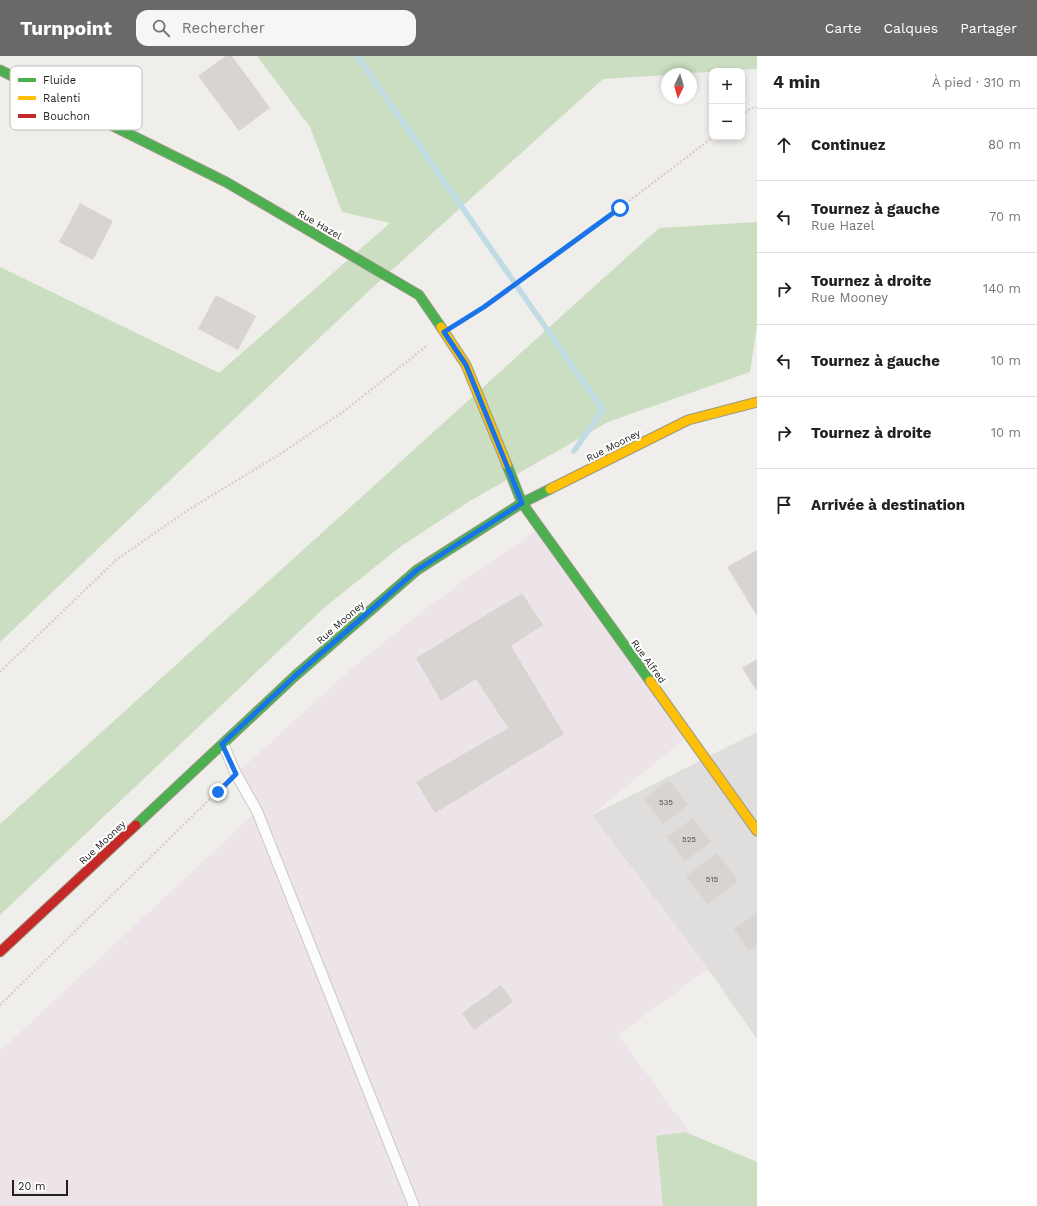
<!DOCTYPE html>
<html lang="fr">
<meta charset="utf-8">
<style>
:root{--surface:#fff;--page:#f6f6f6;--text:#202124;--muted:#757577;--line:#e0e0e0;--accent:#6a6968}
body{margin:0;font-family:"Work Sans",sans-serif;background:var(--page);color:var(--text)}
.controls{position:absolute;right:12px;top:12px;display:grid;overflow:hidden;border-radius:8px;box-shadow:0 2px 6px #0003}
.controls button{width:36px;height:36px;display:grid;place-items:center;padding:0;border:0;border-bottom:1px solid var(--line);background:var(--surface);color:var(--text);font:20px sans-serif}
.compass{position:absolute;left:661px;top:12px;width:36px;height:36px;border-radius:50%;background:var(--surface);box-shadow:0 2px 6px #0003;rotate:185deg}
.scale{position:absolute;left:12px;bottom:10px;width:56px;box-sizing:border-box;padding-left:4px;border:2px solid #222;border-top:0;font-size:11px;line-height:14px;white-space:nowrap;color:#222;-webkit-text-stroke:3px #fff;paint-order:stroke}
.stop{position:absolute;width:12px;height:12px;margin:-9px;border:3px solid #1a73e8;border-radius:50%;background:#fff}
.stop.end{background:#1a73e8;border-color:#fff;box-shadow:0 1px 4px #0008}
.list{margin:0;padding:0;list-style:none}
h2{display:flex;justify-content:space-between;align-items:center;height:52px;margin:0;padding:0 16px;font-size:17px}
h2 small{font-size:13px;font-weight:400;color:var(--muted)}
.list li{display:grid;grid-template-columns:26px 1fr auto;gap:12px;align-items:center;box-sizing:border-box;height:72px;padding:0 16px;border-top:1px solid var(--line)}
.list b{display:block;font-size:15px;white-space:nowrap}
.list p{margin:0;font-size:13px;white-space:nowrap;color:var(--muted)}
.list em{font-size:13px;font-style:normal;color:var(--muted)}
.icon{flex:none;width:22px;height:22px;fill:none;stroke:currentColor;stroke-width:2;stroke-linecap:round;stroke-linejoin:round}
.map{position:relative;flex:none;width:757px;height:1150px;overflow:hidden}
header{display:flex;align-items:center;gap:24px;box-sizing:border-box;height:56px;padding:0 20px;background:var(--accent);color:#fff}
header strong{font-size:19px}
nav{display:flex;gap:22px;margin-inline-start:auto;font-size:14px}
.search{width:280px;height:36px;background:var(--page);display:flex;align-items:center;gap:10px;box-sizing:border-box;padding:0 14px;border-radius:12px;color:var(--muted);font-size:15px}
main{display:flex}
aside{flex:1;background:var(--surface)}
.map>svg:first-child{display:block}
.residential{fill:#dfdedc}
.industrial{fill:#ede4e9}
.forest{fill:#cbdec1}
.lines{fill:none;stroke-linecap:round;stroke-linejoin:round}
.stream{stroke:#bfdbe3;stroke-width:5.5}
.building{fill:#d7d4d2}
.lane-casing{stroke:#c9c8c7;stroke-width:12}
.fast-casing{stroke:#999a82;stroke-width:11}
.slow-casing{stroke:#999a82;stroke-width:11}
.jam-casing{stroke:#999a82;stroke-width:11}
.path{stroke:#dccecd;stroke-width:2.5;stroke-dasharray:2 2;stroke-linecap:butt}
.lane{stroke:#fdfcfc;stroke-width:10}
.fast{stroke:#4caf50;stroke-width:9}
.slow{stroke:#ffc107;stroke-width:9}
.jam{stroke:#c62828;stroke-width:9}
.route{stroke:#1a73e8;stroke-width:5}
.labels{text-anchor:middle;stroke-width:4;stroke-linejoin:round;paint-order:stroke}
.number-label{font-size:8px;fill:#4f4e4e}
.street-label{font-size:10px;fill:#222;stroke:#fff}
.key{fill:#fff;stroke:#bdbdbd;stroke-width:1}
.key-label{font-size:11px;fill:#222}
</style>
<header>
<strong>Turnpoint</strong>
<div class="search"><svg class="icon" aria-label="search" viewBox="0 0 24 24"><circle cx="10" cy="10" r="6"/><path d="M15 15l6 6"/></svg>Rechercher</div>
<nav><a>Carte</a><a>Calques</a><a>Partager</a></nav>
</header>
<main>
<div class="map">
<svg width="757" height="1150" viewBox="0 0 757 1150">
<rect width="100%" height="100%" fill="#f0eeeb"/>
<!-- residential -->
<polygon class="residential" points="757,676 757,983 708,913 592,759"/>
<!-- industrial -->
<polygon class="industrial" points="540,472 689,679 592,759 708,913 618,979 744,1150 0,1150 0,995 257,755 236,718 352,612 425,553 474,517"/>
<!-- forest -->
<g class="forest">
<polygon points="257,0 757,0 757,13 712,15 712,16 667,18 667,19 603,23 373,231 0,586 0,211 219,317 390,167 342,156 310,71"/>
<polygon points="757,166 757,270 750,316 608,366 470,445 400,491 325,551 0,859 0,768 659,172"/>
<polygon points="685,1076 757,1106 757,1150 663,1150 656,1080"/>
</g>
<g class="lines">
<!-- stream -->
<polyline class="stream" points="357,0 603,354 574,395"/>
</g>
<!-- building -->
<g class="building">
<polygon points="226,0 232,0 270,52 239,75 198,20"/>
<polygon points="80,147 113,165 93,204 59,186"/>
<polygon points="216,239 256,260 238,294 198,273"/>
<polygon points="757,494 757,560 727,511"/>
<polygon points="522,537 543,569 511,590 564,678 435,757 416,726 508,672 476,623 441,645 416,602"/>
<polygon points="757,603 757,633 756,634 742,612"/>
<polygon points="669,724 688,749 663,768 644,743"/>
<polygon points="693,762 711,786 685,805 667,781"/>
<polygon points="717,797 738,825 708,848 686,821"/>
<polygon points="757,857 757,890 749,895 734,873"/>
<polygon points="501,929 513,946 474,974 462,957"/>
</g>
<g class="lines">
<!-- lane casing -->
<g class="lane-casing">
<polyline id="lane" points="223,688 236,718 257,755 414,1150"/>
</g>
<!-- fast casing -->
<g class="fast-casing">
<g id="fast">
<polyline points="0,14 226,126 419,239 441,271"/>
<polyline points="507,409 522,447 650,625"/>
<polyline points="136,769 295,620 417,514 522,447 550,433"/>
</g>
</g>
<!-- slow casing -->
<g class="slow-casing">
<g id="slow">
<polyline points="441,271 466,309 507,409"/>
<polyline points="550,433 688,364 757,346"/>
<polyline points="650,625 757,775"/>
</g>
</g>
<!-- jam casing -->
<g class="jam-casing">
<polyline id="jam" points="0,896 136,769"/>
</g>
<!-- path -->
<g class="path">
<polyline points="742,59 751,52 757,51"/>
<polyline points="460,266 484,251 620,152 713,81"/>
<polyline points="0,616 116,504 188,454 277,400 344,355 428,289"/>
<polyline points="0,949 225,728"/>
</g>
<!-- lane -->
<use href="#lane" class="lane"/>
<!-- fast -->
<use href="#fast" class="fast"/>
<!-- slow -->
<use href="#slow" class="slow"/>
<!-- jam -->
<use href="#jam" class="jam"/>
</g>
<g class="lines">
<!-- route -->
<polyline class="route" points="218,736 236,718 222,688 295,620 417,514 522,447 466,309 444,276 484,251 620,152"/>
</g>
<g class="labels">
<!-- number labels -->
<g class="number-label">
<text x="666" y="749">535</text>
<text x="689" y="786">525</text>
<text x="712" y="826">515</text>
</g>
<!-- street labels -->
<g class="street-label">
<text transform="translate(320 168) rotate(30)" y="4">Rue Hazel</text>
<text transform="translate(613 389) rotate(-27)" y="4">Rue Mooney</text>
<text transform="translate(340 566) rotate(-41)" y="4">Rue Mooney</text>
<text transform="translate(649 605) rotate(54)" y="4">Rue Alfred</text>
<text transform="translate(102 786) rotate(-43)" y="4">Rue Mooney</text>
</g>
</g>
<!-- legend -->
<rect x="10" y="10" width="132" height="64" rx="6" class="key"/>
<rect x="18" y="22" width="18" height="4" fill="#4caf50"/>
<rect x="18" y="40" width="18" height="4" fill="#ffc107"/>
<rect x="18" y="58" width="18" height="4" fill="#c62828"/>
<g class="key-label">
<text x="43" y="28">Fluide</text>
<text x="43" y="46">Ralenti</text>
<text x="43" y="64">Bouchon</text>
</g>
</svg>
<div class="controls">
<button>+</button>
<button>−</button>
</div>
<svg class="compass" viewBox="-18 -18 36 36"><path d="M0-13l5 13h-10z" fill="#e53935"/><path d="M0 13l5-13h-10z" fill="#757577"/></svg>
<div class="scale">20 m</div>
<div class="stop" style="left:620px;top:152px"></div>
<div class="stop end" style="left:218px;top:736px"></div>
</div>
<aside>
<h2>4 min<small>À pied · 310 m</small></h2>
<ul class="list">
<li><svg class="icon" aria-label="ahead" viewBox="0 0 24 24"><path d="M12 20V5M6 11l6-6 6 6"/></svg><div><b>Continuez</b></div><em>80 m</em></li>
<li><svg class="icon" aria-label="left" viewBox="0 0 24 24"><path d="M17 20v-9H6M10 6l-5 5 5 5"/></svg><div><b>Tournez à gauche</b><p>Rue Hazel</p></div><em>70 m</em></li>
<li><svg class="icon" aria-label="right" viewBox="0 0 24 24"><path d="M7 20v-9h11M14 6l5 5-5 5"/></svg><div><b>Tournez à droite</b><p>Rue Mooney</p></div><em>140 m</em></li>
<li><svg class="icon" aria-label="left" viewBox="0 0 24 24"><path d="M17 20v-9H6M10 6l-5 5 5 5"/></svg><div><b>Tournez à gauche</b></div><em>10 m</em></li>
<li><svg class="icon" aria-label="right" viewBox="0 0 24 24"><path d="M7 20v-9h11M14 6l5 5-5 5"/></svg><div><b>Tournez à droite</b></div><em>10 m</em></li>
<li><svg class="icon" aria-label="arrive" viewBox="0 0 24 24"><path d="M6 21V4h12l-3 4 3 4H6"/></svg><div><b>Arrivée à destination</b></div></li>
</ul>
</aside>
</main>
